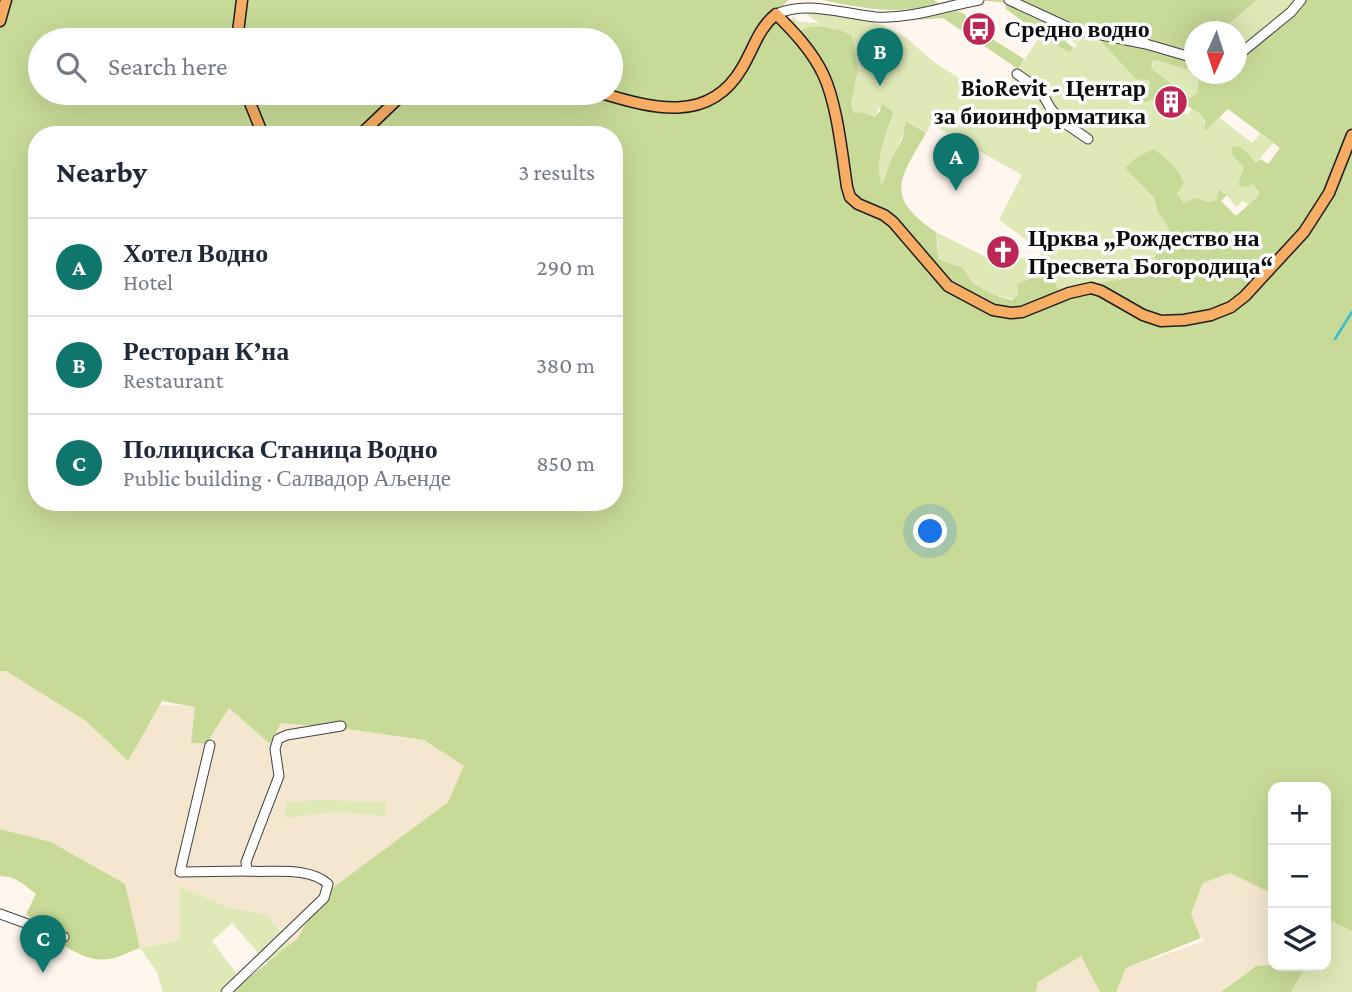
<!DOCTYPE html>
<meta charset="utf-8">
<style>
:root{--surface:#fff;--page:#f2f2f3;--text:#1f2937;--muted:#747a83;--line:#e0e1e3;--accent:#0f766e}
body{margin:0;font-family:"Crimson Pro",serif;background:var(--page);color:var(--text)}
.controls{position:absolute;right:21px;bottom:21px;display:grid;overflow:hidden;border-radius:14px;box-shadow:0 7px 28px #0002}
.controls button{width:63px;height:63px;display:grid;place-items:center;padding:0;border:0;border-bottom:2px solid var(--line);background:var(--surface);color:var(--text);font:35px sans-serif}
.compass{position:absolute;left:1184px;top:21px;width:63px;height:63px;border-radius:50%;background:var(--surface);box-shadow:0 7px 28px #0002;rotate:183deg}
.you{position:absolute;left:931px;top:532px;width:24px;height:24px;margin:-18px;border:5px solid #fff;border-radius:50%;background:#1a73e8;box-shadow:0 0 0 10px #1a73e833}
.badge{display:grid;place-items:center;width:46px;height:46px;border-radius:50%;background:var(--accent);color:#fff;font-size:23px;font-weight:700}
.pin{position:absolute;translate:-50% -58px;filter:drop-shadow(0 2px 4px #0008)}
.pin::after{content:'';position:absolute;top:37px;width:24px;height:21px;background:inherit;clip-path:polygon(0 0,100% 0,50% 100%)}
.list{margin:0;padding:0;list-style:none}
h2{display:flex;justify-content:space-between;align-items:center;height:91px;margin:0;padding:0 28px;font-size:30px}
h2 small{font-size:23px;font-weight:400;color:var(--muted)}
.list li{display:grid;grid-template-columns:46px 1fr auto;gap:21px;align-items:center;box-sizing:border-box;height:98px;padding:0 28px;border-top:2px solid var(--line)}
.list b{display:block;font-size:26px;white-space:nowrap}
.list p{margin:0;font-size:23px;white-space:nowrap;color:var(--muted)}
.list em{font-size:23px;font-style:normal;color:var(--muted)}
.icon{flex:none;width:38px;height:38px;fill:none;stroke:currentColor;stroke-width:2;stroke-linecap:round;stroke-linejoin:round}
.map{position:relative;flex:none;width:1352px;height:992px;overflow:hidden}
.search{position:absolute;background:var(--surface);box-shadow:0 7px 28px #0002;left:28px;top:28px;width:595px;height:77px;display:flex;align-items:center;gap:18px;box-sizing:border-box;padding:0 24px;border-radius:38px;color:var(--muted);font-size:26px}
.panel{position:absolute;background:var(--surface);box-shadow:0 7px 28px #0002;left:28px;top:126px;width:595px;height:385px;border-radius:28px}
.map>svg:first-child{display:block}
.farmland{fill:#f5e7cf}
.green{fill:#dfe9b8}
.forest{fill:#c7da97;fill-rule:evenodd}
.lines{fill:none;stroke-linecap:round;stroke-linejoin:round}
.stream{stroke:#3abacd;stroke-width:2.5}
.minor-casing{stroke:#414141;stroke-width:11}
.major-casing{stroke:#1f1f1f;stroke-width:13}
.minor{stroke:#fff;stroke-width:9}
.major{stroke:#f8ad65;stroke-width:10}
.labels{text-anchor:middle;stroke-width:7;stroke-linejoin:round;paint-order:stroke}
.poi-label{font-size:24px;font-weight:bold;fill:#0e0e0e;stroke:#fff;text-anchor:start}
</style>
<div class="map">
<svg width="1352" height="992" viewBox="0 0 1352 992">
<rect width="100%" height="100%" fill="#fff7ee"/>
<!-- farmland -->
<g class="farmland">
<polygon points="0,671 6,671 86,721 128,761 159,705 196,706 192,743 206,744 229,708 270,744 281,722 340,728 424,740 466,767 448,802 322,896 297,939 291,945 266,914 230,908 179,886 180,940 140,948 134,925 51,842 0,829"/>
<polygon points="1230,873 1269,886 1273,895 1273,964 1251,969 1221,992 1116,992 1126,968 1204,941 1190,914 1202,883"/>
<polygon points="1081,956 1100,992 1036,992 1038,982"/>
</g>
<!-- green -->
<g class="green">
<polygon points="1257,0 1306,0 1296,12 1237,63 1236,32 1221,32"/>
<path d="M804,10C838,13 874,17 903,36C913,42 919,50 928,57C938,66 952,73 964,81L966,78L1001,99L1018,69L1041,35L1070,53L1077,45L1069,38C1099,27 1125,63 1145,81H1150L1148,91L1142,98L1146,103L1156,98L1160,103L1179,113L1181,111L1188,115L1192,107L1204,116V127L1207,130L1220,118L1252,143L1260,134L1273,143L1255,164L1248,153L1233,156L1245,168L1238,185L1253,184L1258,189V196L1248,205L1243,201L1236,207L1225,193L1218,189L1217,200L1208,202L1200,199L1184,203L1177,194L1180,188L1125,168L1154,198L1158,212L1169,229L1154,259L1130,278L1086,285L1061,293L1056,286L1050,264C1039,278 1028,277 1017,286L1018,295L1015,299L997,296L971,283L963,268L938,259L936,255L938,248L936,232L990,259L1039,258L1041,252L1039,249L999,220L1022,175L931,124L926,133L907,121C900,144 890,164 882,187C874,166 885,134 894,114L881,104L875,117L861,112L854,113L851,104L858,70L852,36C845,33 837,28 829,27C809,25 802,33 782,26L793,17L799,22L819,23L803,12L797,13Z"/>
<polygon points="1155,59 1191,68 1194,67 1194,74 1207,74 1199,78 1197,93 1190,98 1151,68"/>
<polygon points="321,800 387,802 385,816 334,812 285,818 286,802"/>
<polygon points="179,886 230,908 266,914 291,945 267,963 232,923 212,941 243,982 231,992 163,992 157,972 140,948 180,940"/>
<polygon points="1326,905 1352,917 1352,992 1270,992 1283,966 1326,966"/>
</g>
<!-- forest -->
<g class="forest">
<path d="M0,0H788L776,14L798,31C815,23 836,26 852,36L858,70L851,104L854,113L861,112L875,117L880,111L881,103L894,113C885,133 874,166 882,186L892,158L902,140L906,121L926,133C900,179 883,196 936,232L938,259L963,268L972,283L997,296L1012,300L1018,295L1017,284L1042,274L1050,263L1056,286L1062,293L1086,285L1130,278L1154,259L1169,229L1158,212L1154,198L1125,168L1136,158L1153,149C1167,158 1177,167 1184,183L1177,194L1184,203L1197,198L1208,202L1217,200L1218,189L1227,195L1221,201L1236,216L1258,196L1259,192L1253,184L1243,187L1238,185L1244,168L1233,156L1231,148L1238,146L1248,153L1255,163L1261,159L1268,164L1280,148L1228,109L1207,130L1204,129L1205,120L1201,114L1161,90L1156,98L1145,103L1142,98L1148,91L1150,81L1136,79L1100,40L1073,36L1066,42L1074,48L1070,53L1048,40L1006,9L1005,6L1010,3L977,0H1257L1221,31L1194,32V67L1186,69L1157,60L1153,61L1151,68L1190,98L1197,93L1199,78L1207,74H1236L1237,63L1296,12L1306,0H1352V931L1326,918V787H1273V894L1230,873L1203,883L1191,914L1201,938L1126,968L1116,992H1100L1081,956L1038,982L1036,992H231L297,939L322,896L448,802L464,766L424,740L340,728L281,723L270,744L229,708L206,744L191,743L195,707L162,701L128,761L86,721L6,671H0ZM40,40H611V93H40ZM37,135H614V502H37Z"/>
<path d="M822,0H934L940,4C897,15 865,9 822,0Z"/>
<polygon points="957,11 965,14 970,25 1024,59 1018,69 943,18 916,20"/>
<path d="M0,829L51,842L125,884L140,948C131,951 122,956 114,958C80,967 50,933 26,914L36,894C25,885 15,876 0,876Z"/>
<polygon points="1273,965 1306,966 1291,992 1221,992 1256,966"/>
</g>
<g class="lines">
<!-- stream -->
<polyline class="stream" points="1335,339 1352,312"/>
<!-- minor casing -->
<g class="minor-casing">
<g id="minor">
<polyline points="1009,0 1072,29 1146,44 1194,58"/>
<path d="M776,14C807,0 843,14 876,17C912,19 945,6 979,0"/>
<polyline points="1236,57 1291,12 1301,0"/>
<polyline points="1017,74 1040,90 1051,109 1063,122 1088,139"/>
<polyline points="210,745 180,872 247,871"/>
<polyline points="0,914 64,937"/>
<path d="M226,992L324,898L328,884C309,866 271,873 247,871L246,862L279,776L275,749L278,739L287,735L341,726"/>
</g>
</g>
<!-- major casing -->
<g class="major-casing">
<g id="major">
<polyline points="0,21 6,0"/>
<polyline points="237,40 242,0"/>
<polyline points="246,93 263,135"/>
<path d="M601,93C651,108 709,125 742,68C754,48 758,29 776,14C794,32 812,51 823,74C837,103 842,154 847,187L850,197L858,204L884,215L893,222L948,286L993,310L1011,313L1022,312L1069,293L1091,288L1101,291L1143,315L1161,321L1184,320L1211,315L1231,307L1245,296L1304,232L1329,193L1352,135"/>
<polyline points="360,135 404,93"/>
</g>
</g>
<!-- minor -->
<use href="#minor" class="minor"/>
<!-- major -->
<use href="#major" class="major"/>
</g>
<!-- icons -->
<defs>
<g id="bus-disc" transform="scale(1.75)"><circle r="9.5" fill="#be2656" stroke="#fff"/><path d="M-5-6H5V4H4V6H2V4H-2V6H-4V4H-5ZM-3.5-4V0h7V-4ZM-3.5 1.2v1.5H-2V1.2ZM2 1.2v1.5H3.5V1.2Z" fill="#fff"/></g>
<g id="building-disc" transform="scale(1.75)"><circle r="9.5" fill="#be2656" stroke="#fff"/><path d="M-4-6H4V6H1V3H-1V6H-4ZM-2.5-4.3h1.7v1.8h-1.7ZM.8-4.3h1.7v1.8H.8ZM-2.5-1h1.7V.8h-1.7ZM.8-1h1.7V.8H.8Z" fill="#fff"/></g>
<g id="church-disc" transform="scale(1.75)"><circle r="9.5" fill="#be2656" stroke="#fff"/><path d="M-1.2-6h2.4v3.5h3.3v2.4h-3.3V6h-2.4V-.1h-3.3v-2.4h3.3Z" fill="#fff"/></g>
</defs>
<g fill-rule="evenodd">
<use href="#bus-disc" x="979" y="29"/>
<use href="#building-disc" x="1171" y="102"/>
<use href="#church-disc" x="1003" y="252"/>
</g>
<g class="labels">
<!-- poi labels -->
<g class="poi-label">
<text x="1004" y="37">Средно водно</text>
<text x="1146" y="96" text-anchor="end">BioRevit - Центар<tspan x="1146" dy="28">за биоинформатика</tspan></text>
<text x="1028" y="246">Црква „Рождество на<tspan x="1028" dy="28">Пресвета Богородица“</tspan></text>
</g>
</g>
</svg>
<div class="controls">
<button>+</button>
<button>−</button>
<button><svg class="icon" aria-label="layers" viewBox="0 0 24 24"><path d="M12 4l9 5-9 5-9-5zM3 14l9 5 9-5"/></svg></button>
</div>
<svg class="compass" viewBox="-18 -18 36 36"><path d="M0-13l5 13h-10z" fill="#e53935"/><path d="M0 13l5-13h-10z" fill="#747a83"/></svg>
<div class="you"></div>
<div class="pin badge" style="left:956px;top:191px">A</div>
<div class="pin badge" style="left:880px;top:86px">B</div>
<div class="pin badge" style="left:43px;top:973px">C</div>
<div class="search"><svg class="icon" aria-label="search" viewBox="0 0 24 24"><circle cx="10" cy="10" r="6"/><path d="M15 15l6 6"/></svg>Search here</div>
<section class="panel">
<h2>Nearby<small>3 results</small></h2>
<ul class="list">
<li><span class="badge">A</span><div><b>Хотел Водно</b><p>Hotel</p></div><em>290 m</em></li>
<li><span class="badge">B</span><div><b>Ресторан К’на</b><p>Restaurant</p></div><em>380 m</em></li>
<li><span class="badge">C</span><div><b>Полициска Станица Водно</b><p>Public building · Салвадор Аљенде</p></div><em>850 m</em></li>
</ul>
</section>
</div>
